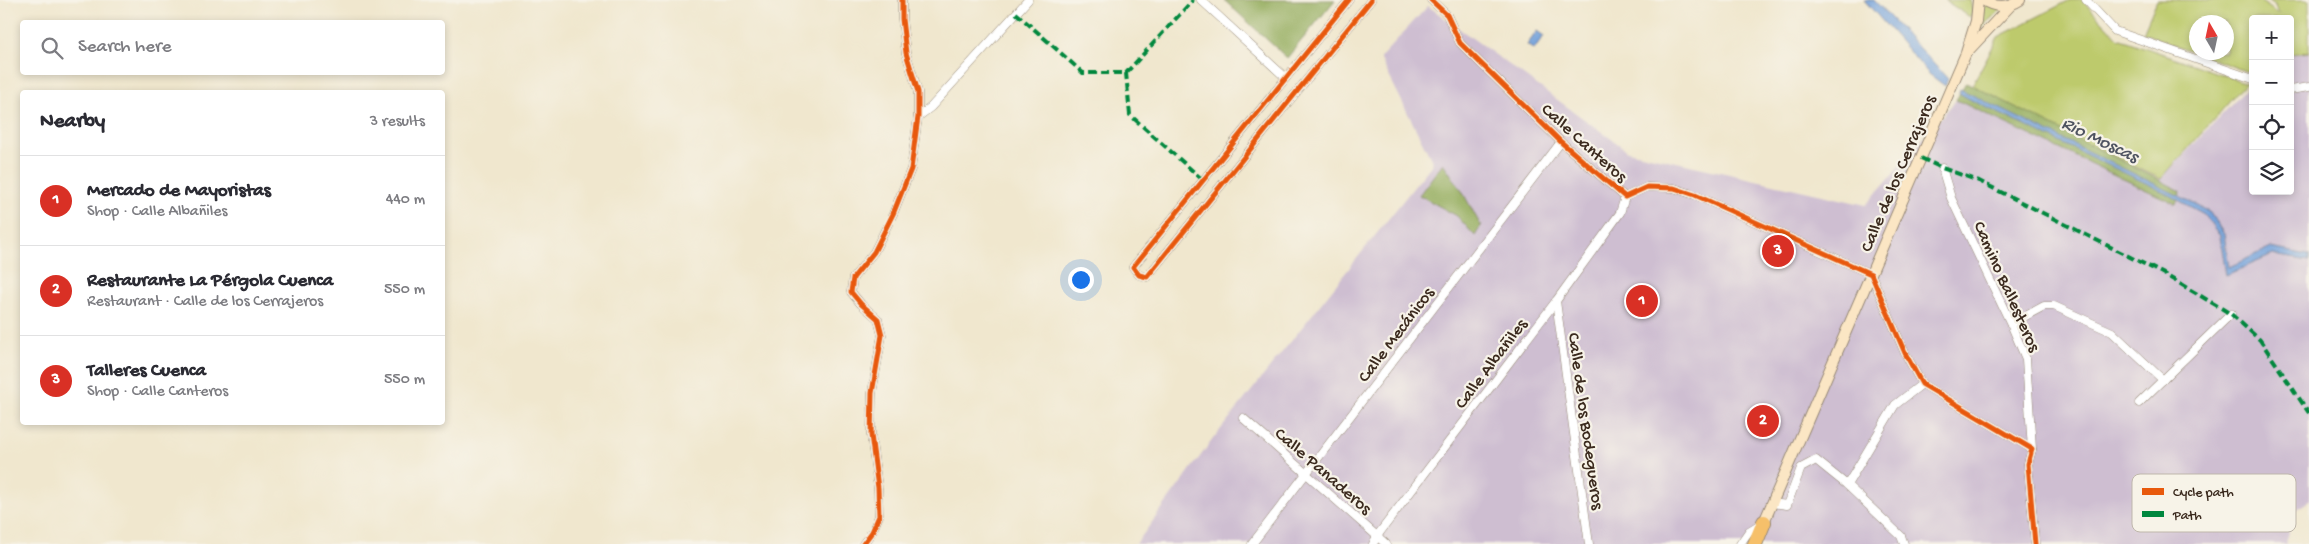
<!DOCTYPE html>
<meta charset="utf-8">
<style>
:root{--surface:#fff;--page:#f7f7f7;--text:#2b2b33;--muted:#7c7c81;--line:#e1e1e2;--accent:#d93025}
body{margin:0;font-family:"Gochi Hand",sans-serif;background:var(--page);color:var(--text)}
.controls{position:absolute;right:15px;top:15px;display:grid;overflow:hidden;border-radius:5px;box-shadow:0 2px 8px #0003}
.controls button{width:45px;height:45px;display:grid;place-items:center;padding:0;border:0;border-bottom:1px solid var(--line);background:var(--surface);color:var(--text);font:25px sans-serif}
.compass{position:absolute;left:2189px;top:15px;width:45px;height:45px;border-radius:50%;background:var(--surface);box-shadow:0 2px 8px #0003;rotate:351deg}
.you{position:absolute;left:1080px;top:279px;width:18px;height:18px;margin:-12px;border:4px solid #fff;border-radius:50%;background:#1a73e8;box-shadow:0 0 0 8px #1a73e833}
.badge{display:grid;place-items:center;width:32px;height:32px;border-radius:50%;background:var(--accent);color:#fff;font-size:16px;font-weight:700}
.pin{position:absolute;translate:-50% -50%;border:2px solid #fff;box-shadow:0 1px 5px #0006}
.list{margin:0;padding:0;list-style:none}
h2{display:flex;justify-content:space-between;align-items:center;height:65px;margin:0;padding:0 20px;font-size:21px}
h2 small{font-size:16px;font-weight:400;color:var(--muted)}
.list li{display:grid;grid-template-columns:32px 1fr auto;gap:15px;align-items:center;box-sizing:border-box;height:90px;padding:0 20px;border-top:1px solid var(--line)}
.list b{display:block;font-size:19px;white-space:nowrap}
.list p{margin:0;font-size:16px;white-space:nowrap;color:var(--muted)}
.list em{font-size:16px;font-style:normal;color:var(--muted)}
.icon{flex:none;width:28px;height:28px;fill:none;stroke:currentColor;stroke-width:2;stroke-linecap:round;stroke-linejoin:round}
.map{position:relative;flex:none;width:2309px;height:544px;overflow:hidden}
.search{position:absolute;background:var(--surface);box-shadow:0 2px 8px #0003;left:20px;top:20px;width:425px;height:55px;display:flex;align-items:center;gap:12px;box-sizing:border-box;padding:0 18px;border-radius:5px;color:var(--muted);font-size:19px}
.panel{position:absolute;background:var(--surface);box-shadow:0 2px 8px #0003;left:20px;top:90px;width:425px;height:335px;border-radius:5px}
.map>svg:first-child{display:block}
.industrial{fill:#cebed1}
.green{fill:#bdca6c;stroke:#7c7a45;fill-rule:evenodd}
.forest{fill:#96ae60;stroke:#686c3f}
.water{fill:#72a0da;stroke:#56657c}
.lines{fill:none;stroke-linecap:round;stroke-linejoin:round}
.street-casing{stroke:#968876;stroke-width:9}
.secondary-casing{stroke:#968876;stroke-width:12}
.highway-casing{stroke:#968876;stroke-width:16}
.street{stroke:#fff;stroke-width:8}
.secondary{stroke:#fbe6c4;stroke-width:10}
.highway{stroke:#f6c06b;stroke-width:14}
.quiet{stroke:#00873e;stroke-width:4;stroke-dasharray:8 4;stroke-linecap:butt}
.cycleway-casing{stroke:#f7f3e8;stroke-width:8}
.cycleway{stroke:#e8590c;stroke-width:5}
.labels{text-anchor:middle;stroke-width:4.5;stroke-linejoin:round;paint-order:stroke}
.street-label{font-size:18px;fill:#3b2a1e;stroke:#f7f3e8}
.water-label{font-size:19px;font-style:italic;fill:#4e5360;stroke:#f7f3e8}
.key{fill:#f7f3e8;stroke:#bfb7ab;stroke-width:1}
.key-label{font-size:14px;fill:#3b2a1e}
</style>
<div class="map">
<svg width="2309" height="544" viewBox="0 0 2309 544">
<rect width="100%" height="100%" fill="#f7f3e8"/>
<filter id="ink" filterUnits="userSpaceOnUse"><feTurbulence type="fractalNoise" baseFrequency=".02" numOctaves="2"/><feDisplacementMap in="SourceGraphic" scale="10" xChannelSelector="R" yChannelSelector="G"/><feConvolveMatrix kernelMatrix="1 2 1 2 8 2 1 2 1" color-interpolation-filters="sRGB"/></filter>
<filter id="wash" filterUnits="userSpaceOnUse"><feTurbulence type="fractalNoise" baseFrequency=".0096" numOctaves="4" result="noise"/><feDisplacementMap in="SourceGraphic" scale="20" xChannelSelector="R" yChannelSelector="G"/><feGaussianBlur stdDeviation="1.12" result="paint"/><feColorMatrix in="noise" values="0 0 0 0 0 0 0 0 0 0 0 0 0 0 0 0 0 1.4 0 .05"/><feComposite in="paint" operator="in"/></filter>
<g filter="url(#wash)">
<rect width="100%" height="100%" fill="#f0e7ce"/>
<!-- industrial -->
<polygon class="industrial" points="1428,6 1628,151 1866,205 1956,100 2151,189 2253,82 2253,191 2290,191 2290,54 2309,52 2309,501 2294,511 2286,544 1136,544 1213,439 1433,163 1380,58"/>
<!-- green -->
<g class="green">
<polygon points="1944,0 1970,0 1973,13 1970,17"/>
<polygon points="2070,0 2082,0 2118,38 2246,83 2161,179 1971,87 1998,37"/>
<path d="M2157,0H2258L2279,14L2276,6L2268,0H2309V52L2290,54V19H2253V74L2143,33ZM2196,22H2226V52H2196Z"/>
<polygon points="1980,2 2002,9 1987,22 1974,38"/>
</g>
<!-- forest -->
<g class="forest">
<polygon points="1224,0 1335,0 1287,58"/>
<polygon points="1966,82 2181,191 2176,204 1956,100"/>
<polygon points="1443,163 1462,191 1481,226 1475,236 1457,216 1419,195"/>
</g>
<!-- water -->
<g class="water">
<polygon points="1864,0 1874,0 1948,79 1945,86 1929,74"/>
<polygon points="1537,31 1544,36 1534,50 1527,45"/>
<polygon points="1960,89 2208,210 2224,234 2229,267 2270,248 2309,255 2309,261 2273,255 2226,275 2220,236 2204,214 2152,186 1971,100 1959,93"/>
</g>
</g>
<g filter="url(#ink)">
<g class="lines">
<!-- street casing -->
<g class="street-casing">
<g id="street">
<polyline points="1201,0 1286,78"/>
<polyline points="1349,0 1133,267 1139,275 1147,277 1371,0"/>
<polyline points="1431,0 1447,15 1460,43 1561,142 1625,197 1647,187 1674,188 1695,195 1871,274 1905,353 1922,384 2032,449 2028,464 2035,544"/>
<polyline points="2086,0 2115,31 2253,79"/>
<polyline points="2290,90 2309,87"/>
<polyline points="918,117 931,107 1028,0"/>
<polyline points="1942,168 1951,198 2011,324 2026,359 2032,449"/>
<polyline points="1556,301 1589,544"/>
<polyline points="2011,324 2044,306 2054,306 2112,332 2163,380"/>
<polyline points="2139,403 2231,314"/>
<polyline points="1243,418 1386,544"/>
<polyline points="1847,485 1895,405 1922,384"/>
<polyline points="1772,503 1787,505 1801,468 1816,460 1847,485 1901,536 1904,544"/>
<polyline points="863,544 872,532 879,516 878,488 871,435 872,393 882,335 878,319 861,304 851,292 853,278 874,252 893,214 911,169 918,117 918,92 906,53 902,19 902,0"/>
<polyline points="1252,544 1561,142"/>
<polyline points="1373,544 1377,536 1556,301 1620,213 1625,197"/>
<polyline points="1740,544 1749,531 1762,523"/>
</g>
</g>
<!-- secondary casing -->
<g class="secondary-casing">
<g id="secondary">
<path d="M1983,0C1995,8 2008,8 2020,0"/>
<polyline points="1968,51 2011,5"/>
<polyline points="1764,522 1966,53 1976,21 1978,0"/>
</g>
</g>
<!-- highway casing -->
<g class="highway-casing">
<polyline id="highway" points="1755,544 1764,522"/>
</g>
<!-- street -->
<use href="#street" class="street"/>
<!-- secondary -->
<use href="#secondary" class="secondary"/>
<!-- highway -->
<use href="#highway" class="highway"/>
<!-- quiet -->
<g class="quiet">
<polyline points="1016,13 1083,73 1126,73 1130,115 1204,181"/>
<polyline points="1126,73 1193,0"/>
<polyline points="1921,158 1942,168 1979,181 2162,273 2231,314 2260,340 2309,413"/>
</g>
<!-- cycleway casing -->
<g class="cycleway-casing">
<g id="cycleway">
<polyline points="1349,0 1133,267 1139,275 1147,277 1371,0"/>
<polyline points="1431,0 1447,15 1460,43 1561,142 1625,197 1647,187 1674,188 1695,195 1871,274 1905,353 1922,384 2032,449 2028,464 2035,544"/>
<polyline points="863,544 872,532 879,516 878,488 871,435 872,393 882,335 878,319 861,304 851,292 853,278 874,252 893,214 911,169 918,117 918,92 906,53 902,19 902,0"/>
</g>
</g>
<!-- cycleway -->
<use href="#cycleway" class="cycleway"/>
</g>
</g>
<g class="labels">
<!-- street labels -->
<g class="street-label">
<text transform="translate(1585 142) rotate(42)" y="6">Calle Canteros</text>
<text transform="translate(1897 173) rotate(-67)" y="6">Calle de los Cerrajeros</text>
<text transform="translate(2008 286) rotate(66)" y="6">Camino Ballesteros</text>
<text transform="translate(1395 334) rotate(-53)" y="6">Calle Mecánicos</text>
<text transform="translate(1490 363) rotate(-53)" y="6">Calle Albañiles</text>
<text transform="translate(1587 421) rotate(82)" y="6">Calle de los Bodegueros</text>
<text transform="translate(1324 470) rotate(41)" y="6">Calle Panaderos</text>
</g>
<!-- water labels -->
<g class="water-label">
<text transform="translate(2101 138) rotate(26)" y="7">Rio Moscas</text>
</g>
</g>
<!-- legend -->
<rect x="2132" y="474" width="164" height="58" rx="8" class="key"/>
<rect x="2142" y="488" width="22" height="7" fill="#e8590c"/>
<rect x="2142" y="511" width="22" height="6" fill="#00873e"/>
<g class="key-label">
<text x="2173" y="496">Cycle path</text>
<text x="2173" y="519">Path</text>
</g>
</svg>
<div class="controls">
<button>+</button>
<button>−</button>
<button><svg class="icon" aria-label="locate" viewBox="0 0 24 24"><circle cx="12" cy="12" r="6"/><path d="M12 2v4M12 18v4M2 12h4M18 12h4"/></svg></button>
<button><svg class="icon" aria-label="layers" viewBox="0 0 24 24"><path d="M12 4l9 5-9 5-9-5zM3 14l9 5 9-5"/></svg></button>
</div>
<svg class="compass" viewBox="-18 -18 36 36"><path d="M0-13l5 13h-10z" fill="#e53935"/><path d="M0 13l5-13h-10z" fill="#7c7c81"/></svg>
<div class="you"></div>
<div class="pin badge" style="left:1642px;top:301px">1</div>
<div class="pin badge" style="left:1763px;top:421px">2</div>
<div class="pin badge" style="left:1778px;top:251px">3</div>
<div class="search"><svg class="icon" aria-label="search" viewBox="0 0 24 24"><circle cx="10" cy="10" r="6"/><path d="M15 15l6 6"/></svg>Search here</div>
<section class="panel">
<h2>Nearby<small>3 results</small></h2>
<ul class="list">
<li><span class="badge">1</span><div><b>Mercado de Mayoristas</b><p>Shop · Calle Albañiles</p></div><em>440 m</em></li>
<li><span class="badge">2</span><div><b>Restaurante La Pérgola Cuenca</b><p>Restaurant · Calle de los Cerrajeros</p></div><em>550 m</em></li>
<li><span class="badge">3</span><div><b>Talleres Cuenca</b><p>Shop · Calle Canteros</p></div><em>550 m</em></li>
</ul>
</section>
</div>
